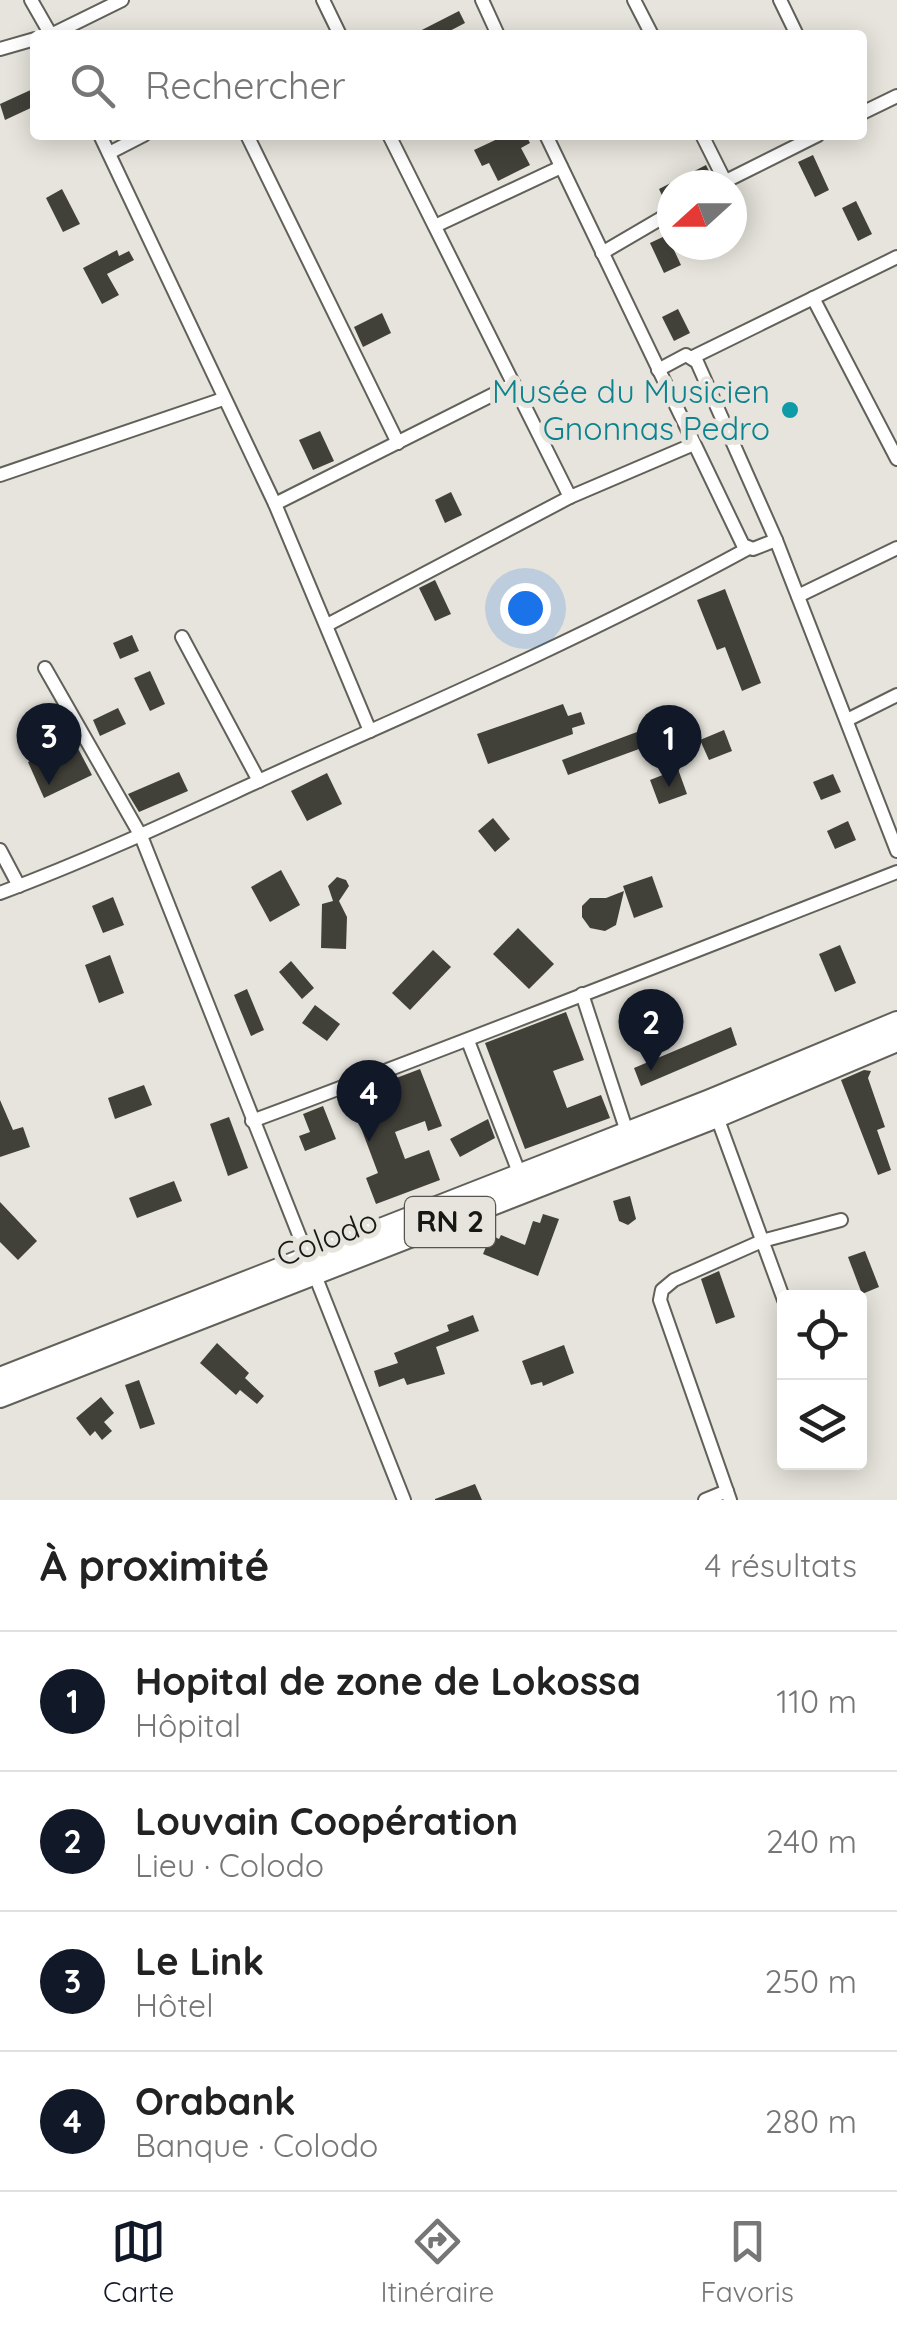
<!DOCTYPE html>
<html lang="fr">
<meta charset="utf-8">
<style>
:root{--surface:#fff;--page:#f2f2f2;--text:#222;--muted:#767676;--line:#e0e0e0;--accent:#111827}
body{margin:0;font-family:Quicksand,sans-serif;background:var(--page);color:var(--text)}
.controls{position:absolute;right:30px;bottom:30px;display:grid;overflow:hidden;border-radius:10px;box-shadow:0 5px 25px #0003}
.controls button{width:90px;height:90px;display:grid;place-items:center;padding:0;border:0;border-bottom:2px solid var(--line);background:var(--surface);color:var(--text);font:50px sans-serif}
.compass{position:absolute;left:657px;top:170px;width:90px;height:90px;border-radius:50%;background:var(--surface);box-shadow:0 5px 25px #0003;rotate:249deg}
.you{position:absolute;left:525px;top:608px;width:35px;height:35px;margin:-25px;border:8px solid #fff;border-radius:50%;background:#1a73e8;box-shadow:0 0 0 15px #1a73e833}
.badge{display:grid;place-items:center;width:65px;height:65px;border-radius:50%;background:var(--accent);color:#fff;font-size:32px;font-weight:700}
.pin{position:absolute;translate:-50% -82px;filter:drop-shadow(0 2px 5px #0008)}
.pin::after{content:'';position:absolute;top:52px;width:35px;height:30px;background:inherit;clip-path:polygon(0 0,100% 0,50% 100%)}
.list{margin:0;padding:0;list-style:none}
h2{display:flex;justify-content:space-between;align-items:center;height:130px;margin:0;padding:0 40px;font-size:42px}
h2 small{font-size:32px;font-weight:400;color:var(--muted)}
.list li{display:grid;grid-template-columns:65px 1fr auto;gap:30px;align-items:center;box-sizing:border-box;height:140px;padding:0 40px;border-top:2px solid var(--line)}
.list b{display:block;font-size:38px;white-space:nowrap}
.list p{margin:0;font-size:32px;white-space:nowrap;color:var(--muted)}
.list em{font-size:32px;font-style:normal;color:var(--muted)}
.icon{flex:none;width:55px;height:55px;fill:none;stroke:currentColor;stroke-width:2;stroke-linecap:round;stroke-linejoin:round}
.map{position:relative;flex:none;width:897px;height:1500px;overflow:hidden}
.search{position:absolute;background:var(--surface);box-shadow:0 5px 25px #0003;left:30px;right:30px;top:30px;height:110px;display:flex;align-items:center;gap:25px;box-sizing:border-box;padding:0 35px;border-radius:10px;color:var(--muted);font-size:38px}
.sheet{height:690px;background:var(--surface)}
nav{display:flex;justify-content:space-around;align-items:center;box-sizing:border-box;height:140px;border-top:2px solid var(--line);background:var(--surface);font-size:28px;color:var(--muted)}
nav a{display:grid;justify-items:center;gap:5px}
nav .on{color:var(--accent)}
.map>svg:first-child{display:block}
.building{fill:#414039}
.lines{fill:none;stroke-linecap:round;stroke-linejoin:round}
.street-casing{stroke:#616059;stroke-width:16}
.primary-casing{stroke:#616059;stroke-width:24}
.street{stroke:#fff;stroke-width:12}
.primary{stroke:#fff;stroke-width:20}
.culture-dot{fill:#0f9aa8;stroke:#e6e4dc;stroke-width:4}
.labels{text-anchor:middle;stroke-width:10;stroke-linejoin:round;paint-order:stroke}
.shield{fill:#e6e4dc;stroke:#555450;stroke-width:2.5}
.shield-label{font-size:30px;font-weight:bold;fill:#171714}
.culture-label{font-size:32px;fill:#0d838f;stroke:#e6e4dc;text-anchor:end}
.street-label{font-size:32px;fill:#171714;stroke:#e6e4dc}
</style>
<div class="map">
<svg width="897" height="1500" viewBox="0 0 897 1500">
<rect width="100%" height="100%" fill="#e6e4dc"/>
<!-- building -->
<g class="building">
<polygon points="459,11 465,23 442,35 412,35"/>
<polygon points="35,88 35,106 5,120 0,104"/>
<polygon points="506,135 526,135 530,143 521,148 530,165 498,181 489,163 482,166 474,150"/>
<polygon points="813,155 829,190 815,197 798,162"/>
<polygon points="706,165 712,177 696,185 672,185 672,202 666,204 659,189"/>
<polygon points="62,189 80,224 63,232 46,198"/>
<polygon points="856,201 872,234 858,241 842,208"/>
<polygon points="667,235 681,265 664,273 650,243"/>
<polygon points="117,250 119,256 129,251 134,260 107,274 119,295 102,304 83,268"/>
<polygon points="678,309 690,333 674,341 662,317"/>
<polygon points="382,313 391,333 363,347 354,327"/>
<polygon points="320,431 334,461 313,470 299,440"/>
<polygon points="451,492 462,515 445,523 435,500"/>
<polygon points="435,580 451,614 435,621 419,588"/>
<polygon points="725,589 761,683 742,691 725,647 717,650 697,600"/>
<polygon points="132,635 139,651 120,659 113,643"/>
<polygon points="150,671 165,704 150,711 134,678"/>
<polygon points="563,704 568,716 581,712 585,724 572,728 573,734 488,764 477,734"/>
<polygon points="118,708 126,724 100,736 93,720"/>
<polygon points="645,729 650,745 568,775 562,760"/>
<polygon points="724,730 732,751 709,760 700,740"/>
<polygon points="675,731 685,759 667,765 657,738"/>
<polygon points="73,739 92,775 44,798 28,762"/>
<polygon points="678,769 687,794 659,804 650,780"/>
<polygon points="179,772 188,791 139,812 128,794"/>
<polygon points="327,773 342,804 307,821 291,791"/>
<polygon points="833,774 841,792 821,800 813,782"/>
<polygon points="493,818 510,839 495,852 478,831"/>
<polygon points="848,821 856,840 835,849 827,831"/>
<polygon points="281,870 300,905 270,922 251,887"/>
<polygon points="652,876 663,907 634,918 623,886"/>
<polygon points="337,877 346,880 349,886 339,901 347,917 346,949 321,948 322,904 333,901 328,886"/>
<polygon points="624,891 616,925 605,931 590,928 582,917 582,906 590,898 606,898"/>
<polygon points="113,897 124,925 103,933 92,906"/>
<polygon points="518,928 554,964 529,989 493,954"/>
<polygon points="840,945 856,983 835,992 819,954"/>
<polygon points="433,950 451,967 410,1010 392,993"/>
<polygon points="110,955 124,993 99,1003 85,965"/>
<polygon points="291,961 314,988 302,999 279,972"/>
<polygon points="247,989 264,1030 251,1036 234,995"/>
<polygon points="315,1005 340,1024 327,1041 302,1023"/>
<polygon points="566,1012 584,1060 553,1071 567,1108 601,1095 610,1118 525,1149 485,1043"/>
<polygon points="731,1027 737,1045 641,1086 634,1068"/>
<polygon points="420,1069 442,1126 428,1131 425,1121 395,1132 405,1159 429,1150 440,1180 376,1204 366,1178 378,1173 349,1096"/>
<polygon points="864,1070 871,1071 868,1078 885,1127 877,1130 891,1170 878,1175 841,1080"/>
<polygon points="144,1085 152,1105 115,1119 108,1098"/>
<polygon points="0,1100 13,1130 23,1127 30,1147 0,1157"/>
<polygon points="323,1106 336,1139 305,1151 299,1136 310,1132 303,1114"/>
<polygon points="229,1117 248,1168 228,1176 210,1124"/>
<polygon points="488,1119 495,1138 460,1157 450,1139"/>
<polygon points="174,1181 182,1201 137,1218 129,1198"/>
<polygon points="630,1196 636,1219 628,1225 619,1221 613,1201"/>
<polygon points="0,1202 37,1241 18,1260 0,1242"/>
<polygon points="543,1214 559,1219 538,1276 483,1254 491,1235 499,1239 501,1235 525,1245 533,1221 540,1223"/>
<polygon points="865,1251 879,1287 862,1294 848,1257"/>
<polygon points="719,1271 735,1317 716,1324 701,1279"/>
<polygon points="473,1315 479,1331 436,1347 445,1374 407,1385 404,1378 379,1387 374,1371 398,1363 394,1353 449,1331 447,1325"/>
<polygon points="217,1343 249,1373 245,1378 264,1396 257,1404 240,1390 236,1395 200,1363"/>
<polygon points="564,1345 574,1373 543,1386 542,1382 531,1385 522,1361"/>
<polygon points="139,1380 155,1424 140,1429 125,1385"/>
<polygon points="101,1397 114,1413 104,1422 112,1431 102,1440 95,1431 90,1436 76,1418"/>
<polygon points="475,1484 482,1500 435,1500 435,1499"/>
</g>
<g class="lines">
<!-- street casing -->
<g class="street-casing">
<g id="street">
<polyline points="31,0 51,35"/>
<polyline points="323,0 340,35"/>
<polyline points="482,0 498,35"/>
<polyline points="634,0 652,35"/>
<polyline points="780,0 797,35"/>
<polyline points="51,35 122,0"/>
<polyline points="0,49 35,39"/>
<polyline points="862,113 897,96"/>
<polyline points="100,135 275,504 370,731"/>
<polyline points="247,135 398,443"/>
<polyline points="389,135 570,497"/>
<polyline points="546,135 743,545 753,549 776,540"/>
<polyline points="702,135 725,181"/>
<polyline points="109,153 144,135"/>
<polyline points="718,185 818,135"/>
<polyline points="435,226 561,167"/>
<polyline points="602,253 672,212"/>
<polyline points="813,298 897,459"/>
<polyline points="693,357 897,257"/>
<polyline points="658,370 686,355 697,362 776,540 897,851"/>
<polyline points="0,475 223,399"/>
<polyline points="275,504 514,384"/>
<polyline points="798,596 897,548"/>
<polyline points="327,625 570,497 694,444"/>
<polyline points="182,637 259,781"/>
<polyline points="45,668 141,836 404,1500"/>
<polyline points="847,720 897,695"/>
<polyline points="0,850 19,886"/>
<path d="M0,893C105,854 205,805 307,759C456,693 604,627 747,549"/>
<polyline points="582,994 627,1132"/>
<polyline points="468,1041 520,1175"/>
<polyline points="717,1117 784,1300"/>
<path d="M252,1121C468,1041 682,956 897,872"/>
<polyline points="705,1500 727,1491"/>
<polyline points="730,1500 660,1300 662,1290 674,1280 762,1241 841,1220"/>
</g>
</g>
<!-- primary casing -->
<g class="primary-casing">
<g id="primary">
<polyline points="0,1378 710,1100 897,1022"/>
<polyline points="0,1397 717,1117 897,1041"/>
</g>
</g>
<!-- street -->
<use href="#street" class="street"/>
<!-- primary -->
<use href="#primary" class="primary"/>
</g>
<!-- markers -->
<circle class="culture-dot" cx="790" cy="410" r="10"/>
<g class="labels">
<!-- shield labels -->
<rect class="shield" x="405" y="1197" width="90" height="50" rx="8"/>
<g class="shield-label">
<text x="450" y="1232">RN 2</text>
</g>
<!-- culture labels -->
<g class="culture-label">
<text x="770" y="403">Musée du Musicien<tspan x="770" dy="37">Gnonnas Pedro</tspan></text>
</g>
<!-- street labels -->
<g class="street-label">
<text transform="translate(327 1238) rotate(-21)" y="11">Colodo</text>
</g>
</g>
</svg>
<div class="controls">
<button><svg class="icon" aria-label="locate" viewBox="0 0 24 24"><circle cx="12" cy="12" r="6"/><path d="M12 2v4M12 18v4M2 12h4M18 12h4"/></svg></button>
<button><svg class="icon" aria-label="layers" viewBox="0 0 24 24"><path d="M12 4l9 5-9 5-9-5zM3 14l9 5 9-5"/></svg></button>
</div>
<svg class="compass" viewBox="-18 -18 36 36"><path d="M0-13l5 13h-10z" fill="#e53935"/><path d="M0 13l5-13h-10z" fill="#767676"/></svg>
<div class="you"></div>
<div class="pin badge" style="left:669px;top:787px">1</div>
<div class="pin badge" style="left:651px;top:1071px">2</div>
<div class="pin badge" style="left:49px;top:785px">3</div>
<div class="pin badge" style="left:369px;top:1142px">4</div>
<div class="search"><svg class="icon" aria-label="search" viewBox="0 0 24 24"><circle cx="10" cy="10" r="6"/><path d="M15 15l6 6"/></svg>Rechercher</div>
</div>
<section class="sheet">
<h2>À proximité<small>4 résultats</small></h2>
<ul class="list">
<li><span class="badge">1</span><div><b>Hopital de zone de Lokossa</b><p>Hôpital</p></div><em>110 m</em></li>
<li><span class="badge">2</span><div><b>Louvain Coopération</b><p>Lieu · Colodo</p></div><em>240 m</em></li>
<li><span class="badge">3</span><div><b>Le Link</b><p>Hôtel</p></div><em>250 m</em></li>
<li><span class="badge">4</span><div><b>Orabank</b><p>Banque · Colodo</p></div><em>280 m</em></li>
</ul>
</section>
<nav>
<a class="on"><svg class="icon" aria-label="map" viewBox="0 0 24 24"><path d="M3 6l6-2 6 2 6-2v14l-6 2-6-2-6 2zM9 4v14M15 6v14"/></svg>Carte</a>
<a><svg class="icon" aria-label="directions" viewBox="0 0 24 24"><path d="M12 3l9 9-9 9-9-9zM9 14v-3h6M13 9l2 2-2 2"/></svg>Itinéraire</a>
<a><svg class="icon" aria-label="saved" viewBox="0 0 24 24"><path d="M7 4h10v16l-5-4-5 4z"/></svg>Favoris</a>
</nav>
